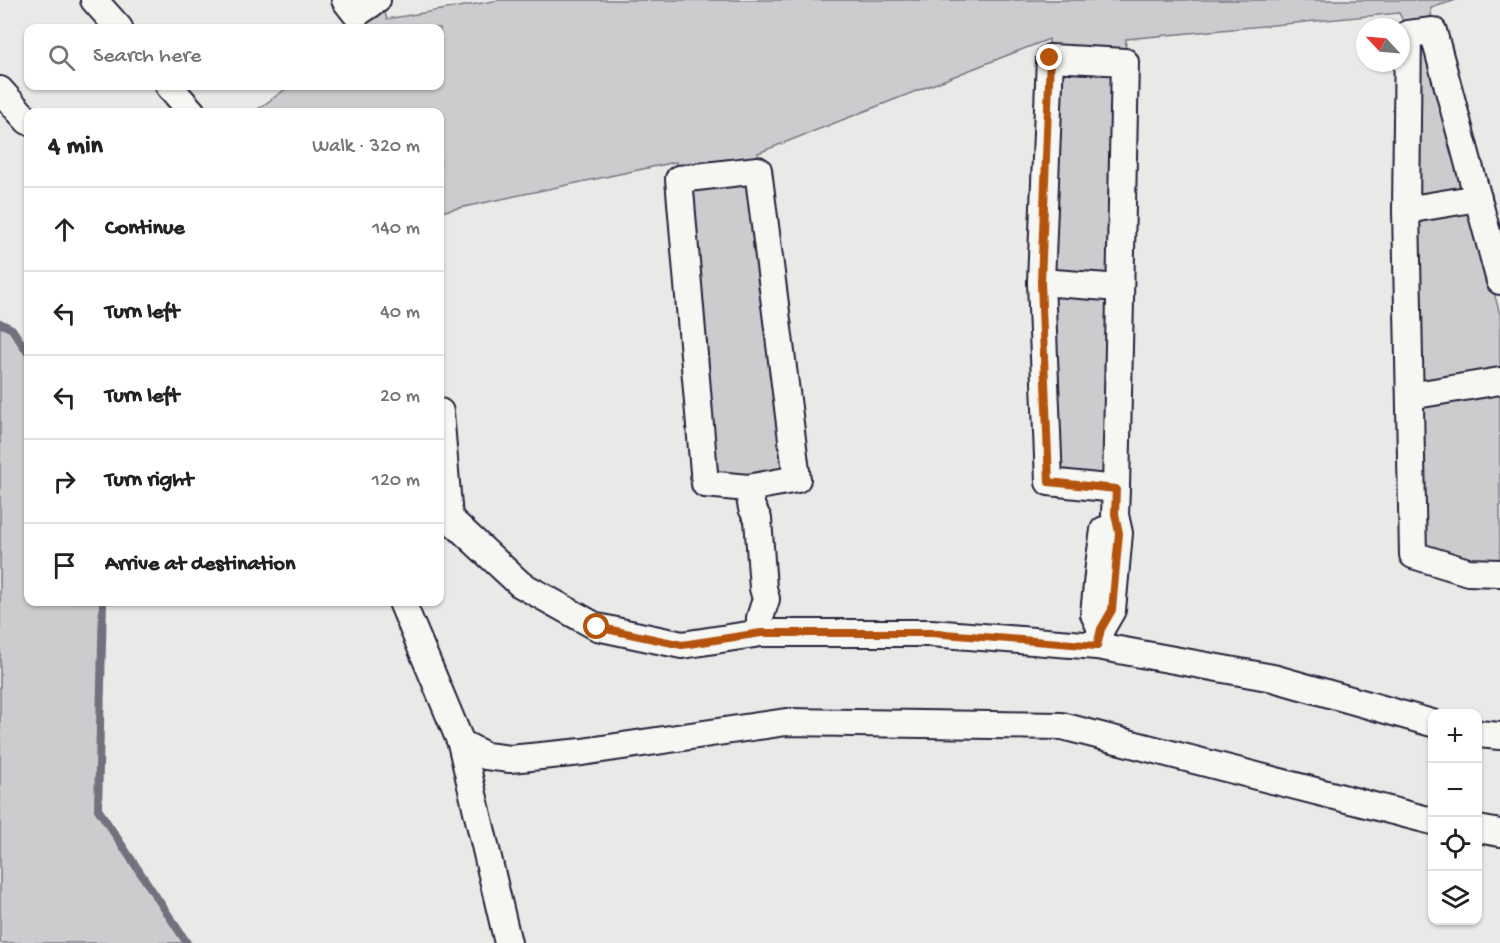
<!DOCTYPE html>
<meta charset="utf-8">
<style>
:root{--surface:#fff;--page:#f2f2f2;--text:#222;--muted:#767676;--line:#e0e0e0}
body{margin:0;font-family:"Gochi Hand",sans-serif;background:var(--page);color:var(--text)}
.controls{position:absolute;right:18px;bottom:18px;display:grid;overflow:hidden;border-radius:12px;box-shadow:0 2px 4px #0004}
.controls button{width:54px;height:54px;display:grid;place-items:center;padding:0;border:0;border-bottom:2px solid var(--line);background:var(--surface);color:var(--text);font:30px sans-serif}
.compass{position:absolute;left:1356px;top:18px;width:54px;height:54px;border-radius:50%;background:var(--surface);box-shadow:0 2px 4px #0004;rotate:296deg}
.stop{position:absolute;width:18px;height:18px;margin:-14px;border:4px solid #b45309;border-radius:50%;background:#fff}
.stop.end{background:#b45309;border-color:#fff;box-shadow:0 2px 6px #0008}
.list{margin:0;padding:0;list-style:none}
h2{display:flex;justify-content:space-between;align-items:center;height:78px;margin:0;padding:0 24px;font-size:26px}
h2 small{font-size:20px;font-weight:400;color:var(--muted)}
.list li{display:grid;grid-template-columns:39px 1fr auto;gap:18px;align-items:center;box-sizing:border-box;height:84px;padding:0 24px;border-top:2px solid var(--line)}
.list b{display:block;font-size:22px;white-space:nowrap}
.list em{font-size:20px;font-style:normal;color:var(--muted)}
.icon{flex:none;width:33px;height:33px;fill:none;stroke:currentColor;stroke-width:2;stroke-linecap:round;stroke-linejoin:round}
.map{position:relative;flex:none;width:1500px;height:943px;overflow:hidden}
.search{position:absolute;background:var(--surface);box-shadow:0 2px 4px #0004;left:24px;top:24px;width:420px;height:66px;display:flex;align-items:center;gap:15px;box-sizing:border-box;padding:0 21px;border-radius:12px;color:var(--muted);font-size:22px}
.panel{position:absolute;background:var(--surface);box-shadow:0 2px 4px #0004;left:24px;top:108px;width:420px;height:498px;border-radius:12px}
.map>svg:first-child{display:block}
.green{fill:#ccccce;stroke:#777784;stroke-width:1.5}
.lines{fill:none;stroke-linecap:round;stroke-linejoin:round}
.stream{stroke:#71717f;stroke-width:8}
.minor-casing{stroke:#22223b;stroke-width:30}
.minor{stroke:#f6f6f2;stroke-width:26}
.route{stroke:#b45309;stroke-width:8}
</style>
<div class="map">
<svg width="1500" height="943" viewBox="0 0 1500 943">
<rect width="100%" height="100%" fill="#e9e9e7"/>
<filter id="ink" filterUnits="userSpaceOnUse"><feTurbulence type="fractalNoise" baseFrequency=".0167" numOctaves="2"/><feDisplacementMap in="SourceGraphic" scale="12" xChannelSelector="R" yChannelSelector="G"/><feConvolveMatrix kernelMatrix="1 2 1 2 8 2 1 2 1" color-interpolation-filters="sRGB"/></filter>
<g filter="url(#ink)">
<!-- green -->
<g class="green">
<polygon points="500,0 1456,0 1431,8 1432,28 1408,31 1399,13 1126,39 1125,58 1050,55 1049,39 758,153 759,166 679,173 676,162 440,212 440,112 254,112 290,86 440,86 440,28 366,28 358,16 381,2 387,19"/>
<polygon points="1431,39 1468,191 1414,201 1416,44"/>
<polygon points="1055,65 1119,67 1117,279 1047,276"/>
<polygon points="750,183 787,471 711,478 690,187"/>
<polygon points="1470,208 1500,314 1500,370 1418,382 1415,219"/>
<polygon points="1048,289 1111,296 1107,483 1055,478"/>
<polygon points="0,323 12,329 28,353 28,602 103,602 98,809 187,943 0,943"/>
<polygon points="1500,388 1500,563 1470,561 1424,547 1421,403"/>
</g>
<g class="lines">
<!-- stream -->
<g class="stream">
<polyline points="0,323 12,329 28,353"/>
<polyline points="103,602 98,809 187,943"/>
</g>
<!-- minor casing -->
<g class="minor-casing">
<g id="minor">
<polyline points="94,0 119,28"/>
<polyline points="345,0 356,14 377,0"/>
<polyline points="169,86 192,112"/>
<polyline points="0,90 28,121"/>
<polygon points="758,170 797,479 748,488 705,484 679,179"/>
<polyline points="1406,210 1478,198"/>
<polyline points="1500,281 1433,31 1408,34 1406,210 1413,555 1468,572 1500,573"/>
<polyline points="1041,282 1120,288"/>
<polyline points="1410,396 1500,381"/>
<polyline points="440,412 449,518"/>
<polyline points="748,488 752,508 758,519 763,588 766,599 760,618 761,633"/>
<polyline points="440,502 449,518 520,584 597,627 682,645 761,633 931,633 1097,646 1273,678 1432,723"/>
<polyline points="402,602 461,743 486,756 510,759 582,752 786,722 1062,726 1432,821"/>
<polyline points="1101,629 1094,614 1099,565 1104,530"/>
<polyline points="1097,646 1101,629 1112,610 1119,533 1115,515 1116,489 1125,62 1050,58 1041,282 1049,482 1116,489"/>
<polyline points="1478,734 1500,736"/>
<polyline points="461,743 508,943"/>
<polyline points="1478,829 1500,833"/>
</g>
</g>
<!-- minor -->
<use href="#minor" class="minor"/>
</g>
</g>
<g class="lines" filter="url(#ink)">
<!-- route -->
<polyline class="route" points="597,627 682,645 761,633 931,633 1097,646 1101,629 1112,610 1119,533 1115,514 1116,489 1049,482 1041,282 1050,58"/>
</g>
</svg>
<div class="controls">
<button>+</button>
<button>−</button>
<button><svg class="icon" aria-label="locate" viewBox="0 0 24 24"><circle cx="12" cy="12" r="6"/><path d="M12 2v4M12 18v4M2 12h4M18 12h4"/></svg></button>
<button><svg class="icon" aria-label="layers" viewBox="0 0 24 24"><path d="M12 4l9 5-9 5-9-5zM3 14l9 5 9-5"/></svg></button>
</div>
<svg class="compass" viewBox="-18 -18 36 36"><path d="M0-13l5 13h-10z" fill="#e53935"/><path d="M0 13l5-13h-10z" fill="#767676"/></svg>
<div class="stop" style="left:597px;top:627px"></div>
<div class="stop end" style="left:1050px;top:58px"></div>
<div class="search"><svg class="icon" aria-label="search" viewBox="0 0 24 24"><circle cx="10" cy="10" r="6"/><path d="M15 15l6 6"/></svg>Search here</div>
<section class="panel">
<h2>4 min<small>Walk · 320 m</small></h2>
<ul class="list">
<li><svg class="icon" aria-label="ahead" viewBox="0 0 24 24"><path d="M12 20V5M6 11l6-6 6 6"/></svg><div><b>Continue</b></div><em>140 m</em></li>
<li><svg class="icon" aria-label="left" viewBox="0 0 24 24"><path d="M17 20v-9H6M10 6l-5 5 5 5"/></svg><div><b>Turn left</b></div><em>40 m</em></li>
<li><svg class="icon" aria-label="left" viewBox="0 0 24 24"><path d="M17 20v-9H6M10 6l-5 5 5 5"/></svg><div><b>Turn left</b></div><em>20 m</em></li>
<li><svg class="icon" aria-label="right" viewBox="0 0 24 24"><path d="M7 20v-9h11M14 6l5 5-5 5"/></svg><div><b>Turn right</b></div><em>120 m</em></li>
<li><svg class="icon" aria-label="arrive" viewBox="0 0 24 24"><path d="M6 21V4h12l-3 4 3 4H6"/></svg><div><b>Arrive at destination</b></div></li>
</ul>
</section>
</div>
